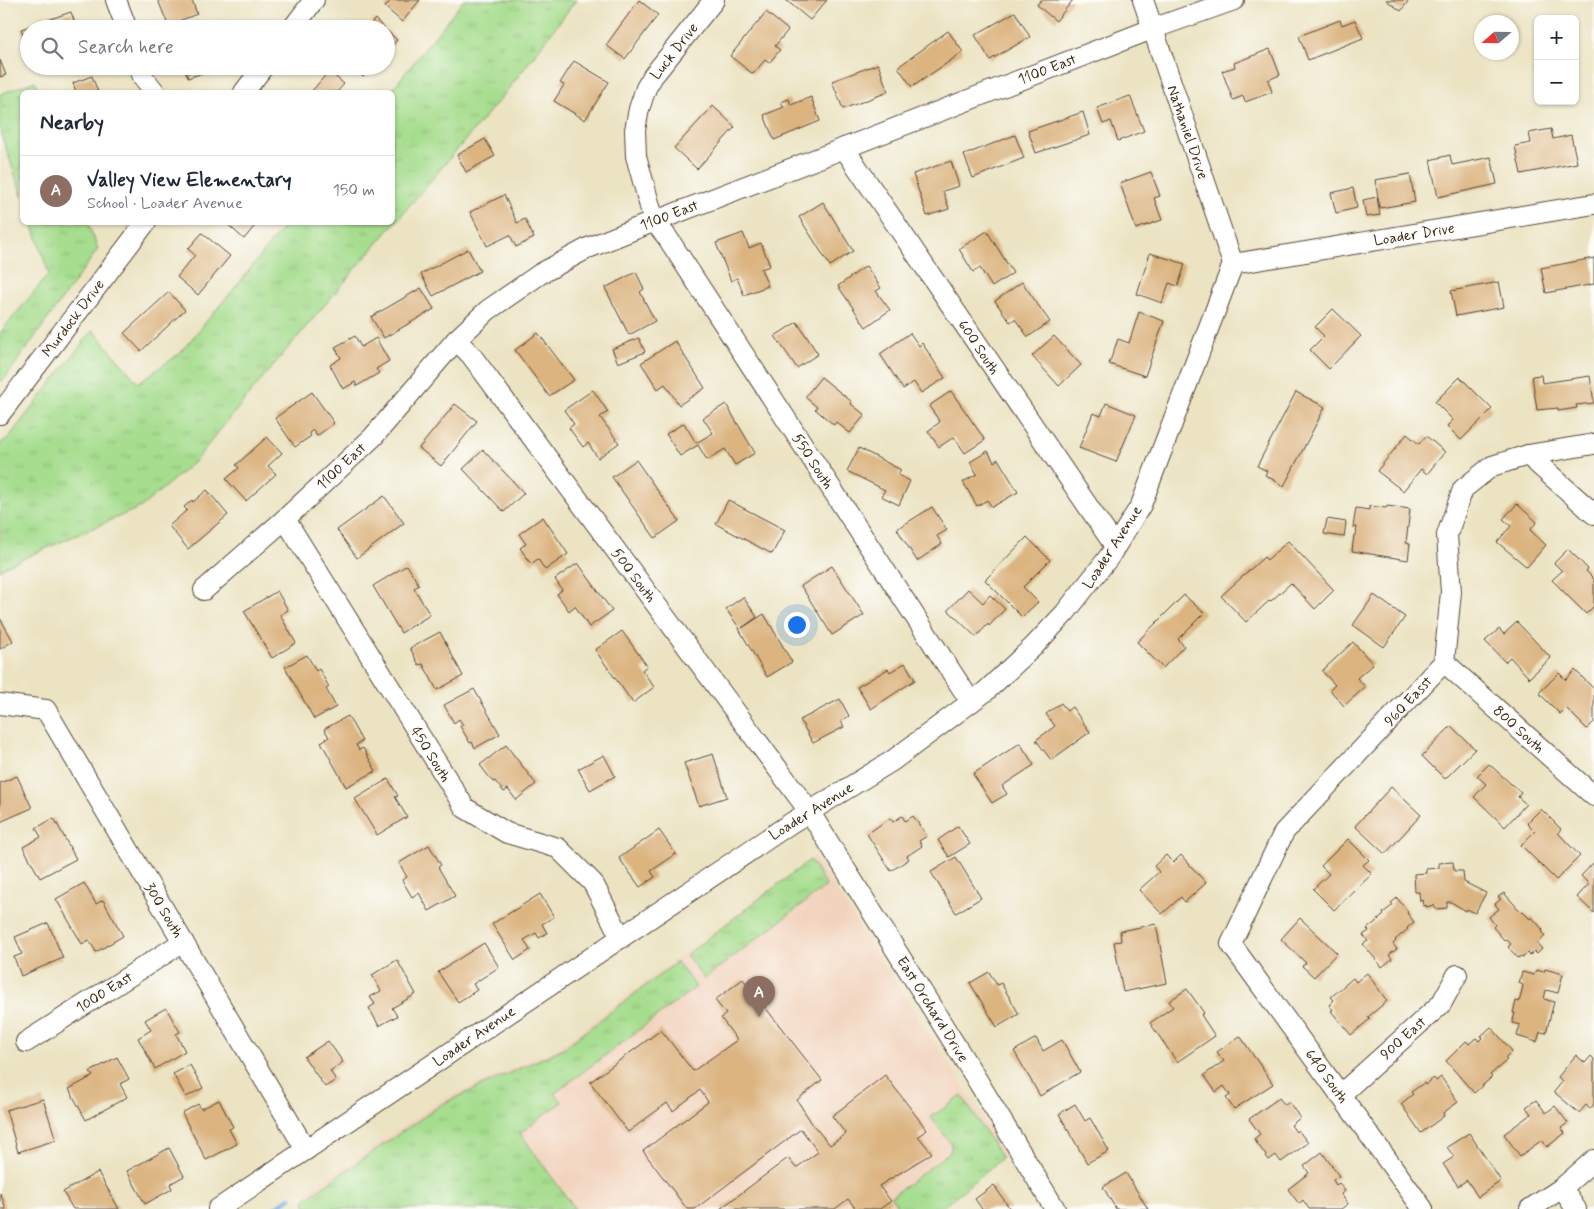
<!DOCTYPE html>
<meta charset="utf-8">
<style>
:root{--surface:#fff;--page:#f2f2f3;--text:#1f2937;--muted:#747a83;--line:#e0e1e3;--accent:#b45309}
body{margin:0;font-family:Mynerve,sans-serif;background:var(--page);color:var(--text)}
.controls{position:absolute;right:15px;top:15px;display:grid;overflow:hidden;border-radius:8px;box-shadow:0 1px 4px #0004}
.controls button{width:45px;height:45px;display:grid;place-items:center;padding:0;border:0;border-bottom:1px solid var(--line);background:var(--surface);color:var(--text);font:25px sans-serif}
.compass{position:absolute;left:1474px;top:15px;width:45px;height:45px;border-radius:50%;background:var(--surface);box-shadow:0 1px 4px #0004;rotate:250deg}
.you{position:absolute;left:796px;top:624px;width:18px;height:18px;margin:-12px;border:4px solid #fff;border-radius:50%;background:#1a73e8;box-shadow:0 0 0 8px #1a73e833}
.badge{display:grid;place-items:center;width:32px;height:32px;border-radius:50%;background:var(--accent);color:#fff;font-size:16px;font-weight:700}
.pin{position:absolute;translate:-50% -41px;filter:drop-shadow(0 1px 2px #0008)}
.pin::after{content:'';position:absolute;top:26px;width:18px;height:15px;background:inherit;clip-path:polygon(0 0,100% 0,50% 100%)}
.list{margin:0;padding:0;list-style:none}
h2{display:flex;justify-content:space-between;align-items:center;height:65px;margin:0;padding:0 20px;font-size:21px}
h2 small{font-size:16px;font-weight:400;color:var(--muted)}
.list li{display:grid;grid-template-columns:32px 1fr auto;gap:15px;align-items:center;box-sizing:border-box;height:70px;padding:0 20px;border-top:1px solid var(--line)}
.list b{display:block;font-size:19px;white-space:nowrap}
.list p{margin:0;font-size:16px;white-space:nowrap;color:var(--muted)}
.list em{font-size:16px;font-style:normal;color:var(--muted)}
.icon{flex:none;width:28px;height:28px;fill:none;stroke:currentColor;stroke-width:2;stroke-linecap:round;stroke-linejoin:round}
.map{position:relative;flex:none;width:1594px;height:1209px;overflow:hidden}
.search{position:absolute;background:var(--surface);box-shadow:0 1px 4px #0004;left:20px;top:20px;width:375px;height:55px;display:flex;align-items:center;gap:12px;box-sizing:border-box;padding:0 18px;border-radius:28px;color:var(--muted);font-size:19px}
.panel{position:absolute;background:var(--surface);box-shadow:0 1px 4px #0004;left:20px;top:90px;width:375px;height:135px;border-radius:8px}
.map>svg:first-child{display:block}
.built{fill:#f2d4be}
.grass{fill:url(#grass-tufts);stroke:#708456}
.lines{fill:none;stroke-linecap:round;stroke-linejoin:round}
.stream{stroke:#68acdd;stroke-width:5}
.building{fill:#dbb480}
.minor-casing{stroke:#554637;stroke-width:22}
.minor{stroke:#fff;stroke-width:20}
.labels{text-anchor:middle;stroke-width:4;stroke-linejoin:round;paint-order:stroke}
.street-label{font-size:15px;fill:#3b2a1e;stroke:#fdfcf7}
</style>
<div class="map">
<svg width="1594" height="1209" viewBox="0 0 1594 1209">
<defs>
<pattern id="grass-tufts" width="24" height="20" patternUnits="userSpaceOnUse" patternTransform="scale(1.25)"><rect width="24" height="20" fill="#a6dd8e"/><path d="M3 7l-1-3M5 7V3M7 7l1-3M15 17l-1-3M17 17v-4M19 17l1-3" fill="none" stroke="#90be7a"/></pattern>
</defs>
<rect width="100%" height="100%" fill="#fdfcf7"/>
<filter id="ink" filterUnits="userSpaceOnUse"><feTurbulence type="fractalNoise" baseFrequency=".02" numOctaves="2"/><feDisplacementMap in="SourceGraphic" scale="10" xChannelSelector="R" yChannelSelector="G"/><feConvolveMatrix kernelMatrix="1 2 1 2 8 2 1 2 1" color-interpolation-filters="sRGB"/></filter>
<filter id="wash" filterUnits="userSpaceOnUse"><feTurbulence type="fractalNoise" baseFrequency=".0096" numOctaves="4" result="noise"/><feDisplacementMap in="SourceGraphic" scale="20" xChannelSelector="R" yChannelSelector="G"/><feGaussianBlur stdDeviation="1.12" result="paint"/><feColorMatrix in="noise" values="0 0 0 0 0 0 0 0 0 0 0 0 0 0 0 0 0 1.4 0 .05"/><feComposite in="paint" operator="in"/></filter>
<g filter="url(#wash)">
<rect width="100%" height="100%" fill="#ebe3c2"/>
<!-- built -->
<polygon class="built" points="814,856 1007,1154 940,1209 314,1209 308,1190 442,1100 558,1048"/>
<!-- grass -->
<g class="grass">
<polygon points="464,0 576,0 507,91 260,381 194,462 141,507 6,566 0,570 0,444 9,437 93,330 138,383 179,354 238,284 287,223 392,222 392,92 390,92"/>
<polygon points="35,81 39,92 22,92 22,196 0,130 0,94"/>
<polygon points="32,223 88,223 98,249 6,377 0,382 0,333 49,274"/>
<polygon points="810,860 826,885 825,887 704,979 686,955"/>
<polygon points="677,962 696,987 555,1093 562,1102 520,1133 575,1209 307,1209 304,1202 306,1198 442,1104 562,1049"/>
<polygon points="962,1096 1002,1158 940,1209 892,1209 897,1205 891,1197 951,1151 951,1144 931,1117"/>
</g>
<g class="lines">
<!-- stream -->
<polyline class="stream" points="273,1209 290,1198"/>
</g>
<g id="blocks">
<!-- building -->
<g class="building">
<polygon points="158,0 192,0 197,14 168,25"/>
<polygon points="391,0 420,0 402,22 385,7"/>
<polygon points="639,0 658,15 625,59 606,45"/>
<polygon points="786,0 827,0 810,20"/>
<polygon points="1041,0 1073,0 1056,21 1037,5"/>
<polygon points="1386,0 1409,0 1401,11"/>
<polygon points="71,12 77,29 29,29 28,50 21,29"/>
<polygon points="766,12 788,30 775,46 780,50 769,63 765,60 753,74 730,56"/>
<polygon points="1015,12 1030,37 990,60 975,35"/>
<polygon points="375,19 385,29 366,29"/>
<polygon points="1340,20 1342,25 1355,20 1363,38 1308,60 1299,36"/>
<polygon points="386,30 397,40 386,52"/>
<polygon points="948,31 963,52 912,87 898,67"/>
<polygon points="1270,49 1280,75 1268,80 1272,92 1245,102 1243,96 1233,100 1222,71 1235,67 1234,63"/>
<polygon points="0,60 6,75 0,77"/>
<polygon points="574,61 609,82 585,120 554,101 564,85 560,83"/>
<polygon points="878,64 888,92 843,109 832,81"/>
<polygon points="184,66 213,66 214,69 188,78"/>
<polygon points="351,66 373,66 363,77"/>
<polygon points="329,71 344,84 337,92 311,92"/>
<polygon points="92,76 98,92 76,92 73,83"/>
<polygon points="1130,96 1144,131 1118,141 1111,121 1103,124 1097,108"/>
<polygon points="811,97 820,121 774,140 764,115 784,107 781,102 789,99 791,105"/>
<polygon points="713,106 735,127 697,169 674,148"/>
<polygon points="1083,112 1090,135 1036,153 1028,131"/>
<polygon points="1551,129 1553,139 1571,135 1577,163 1521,174 1515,146 1531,143 1529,133"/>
<polygon points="1015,135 1024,158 973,178 964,155"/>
<polygon points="485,139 495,156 466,172 457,155"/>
<polygon points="1450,155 1452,165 1491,157 1497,184 1438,197 1430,160"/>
<polygon points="951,161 959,186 943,191 949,209 927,216 913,174"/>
<polygon points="1151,172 1160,196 1154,198 1162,220 1136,229 1120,183"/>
<polygon points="1410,174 1415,202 1380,208 1375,180"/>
<polygon points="1353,188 1357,208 1336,213 1331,193"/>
<polygon points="504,195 517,223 525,219 534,238 516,247 510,235 487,246 470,212"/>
<polygon points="1377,197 1380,215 1366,217 1363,200"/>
<polygon points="823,202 853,251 830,266 799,217"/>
<polygon points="225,222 258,222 244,239"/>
<polygon points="987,231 1013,273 992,287 980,268 973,272 959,249"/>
<polygon points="202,233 230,256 198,295 177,277 195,255 188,249"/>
<polygon points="743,233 749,248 761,243 770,266 761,269 768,286 744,295 737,278 731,281 716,243"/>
<polygon points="468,249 480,271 433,296 421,274"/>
<polygon points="1150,253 1185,264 1178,286 1169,283 1162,303 1137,294"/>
<polygon points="1594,258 1594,284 1546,293 1541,268"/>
<polygon points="866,266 881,288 876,291 890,310 866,327 838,286"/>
<polygon points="636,272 644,289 640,292 655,321 629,335 605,288"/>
<polygon points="1022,282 1050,322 1028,337 1015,319 1010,322 995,301"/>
<polygon points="1499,282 1504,307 1456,316 1451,291"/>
<polygon points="421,288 434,309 384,338 371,317"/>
<polygon points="169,292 185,310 141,351 124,333"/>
<polygon points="1333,309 1361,336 1329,369 1310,350 1324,336 1315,327"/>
<polygon points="1139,312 1164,321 1145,376 1109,364 1118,339 1129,343"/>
<polygon points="797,322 818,354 797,368 775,336"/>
<polygon points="538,333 574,380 549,396 515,350"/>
<polygon points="910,333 919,346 922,343 945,378 921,393 914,382 903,389 880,354"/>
<polygon points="355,336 361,347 376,338 389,361 376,369 379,373 357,386 355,382 343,389 330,365 341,358 335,347"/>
<polygon points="1054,336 1081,365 1059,386 1032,356"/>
<polygon points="639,338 645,352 618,363 612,349"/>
<polygon points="675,341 705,388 679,405 665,384 658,389 641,363"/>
<polygon points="1541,375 1542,383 1590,376 1594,403 1576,405 1577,408 1558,411 1558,408 1537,410 1532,376"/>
<polygon points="821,377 852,402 851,404 865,415 850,433 836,422 834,425 815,409 817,407 805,397"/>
<polygon points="1460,377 1492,409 1461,440 1447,426 1453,420 1435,402"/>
<polygon points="593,390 608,412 600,417 619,443 598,458 588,443 583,447 569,428 574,424 564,410"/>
<polygon points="951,391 985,440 965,453 954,437 939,447 928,431 940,422 929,406"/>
<polygon points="312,392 334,423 317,436 313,430 309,433 311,436 295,447 275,418"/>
<polygon points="1296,392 1325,407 1284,486 1265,475 1267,471 1257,466"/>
<polygon points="1106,403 1136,415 1116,462 1079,448 1093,413 1101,416"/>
<polygon points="455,404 477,421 441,466 419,448"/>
<polygon points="726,404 755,453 735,465 725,449 707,460 698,445 680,456 666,434 684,423 696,443 713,433 703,418"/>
<polygon points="1407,434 1419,444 1426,436 1445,452 1427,474 1421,469 1403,491 1377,471"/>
<polygon points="267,437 282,453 268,466 276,474 246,501 226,479 239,468 236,465"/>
<polygon points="859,448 901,470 898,475 910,481 899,505 881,496 885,490 847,471"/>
<polygon points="483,450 524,493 504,512 463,469"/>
<polygon points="988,451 994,462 998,459 1018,492 992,507 987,500 977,506 963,482 977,474 970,462"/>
<polygon points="636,460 679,521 655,538 612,477"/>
<polygon points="207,490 228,515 188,549 169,526 187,510 184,507 192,500 193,502"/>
<polygon points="384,496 404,523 357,558 337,530"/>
<polygon points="728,500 785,530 772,554 716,524"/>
<polygon points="1517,504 1537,522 1530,530 1546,545 1527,567 1497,542 1511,526 1503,519"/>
<polygon points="1369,506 1386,508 1387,506 1410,509 1406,543 1410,544 1408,560 1352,551 1354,535 1356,535 1357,527 1353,527 1356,508 1369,510"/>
<polygon points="932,507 947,530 937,536 942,544 917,561 897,529"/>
<polygon points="543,517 568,554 545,570 538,559 531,564 520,548 526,544 519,534"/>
<polygon points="1327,519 1346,522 1344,537 1324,534"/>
<polygon points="1027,537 1050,560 1023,587 1038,602 1022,617 985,580"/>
<polygon points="1288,541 1334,590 1315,609 1291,583 1271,601 1270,600 1246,622 1221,596 1264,557 1267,560"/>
<polygon points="1568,549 1588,569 1586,571 1594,579 1594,606 1586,614 1552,580 1562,571 1554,563"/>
<polygon points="578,563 612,611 589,627 575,606 569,611 557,594 562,590 555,579"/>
<polygon points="407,565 419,585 414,588 430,615 401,633 373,586"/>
<polygon points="832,566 864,615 832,635 801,586"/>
<polygon points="968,589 983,603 990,595 1005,609 989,626 988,624 976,637 948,610"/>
<polygon points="277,591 288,610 280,615 296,643 272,658 244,611"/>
<polygon points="1184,595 1204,613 1178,639 1184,646 1163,668 1137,642"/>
<polygon points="1374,595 1405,617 1384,647 1353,625"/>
<polygon points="743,597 757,617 742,628 764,614 792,662 767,677 739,629 740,629 726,609"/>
<polygon points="0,618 13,641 0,649"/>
<polygon points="1517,622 1551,658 1529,678 1510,657 1505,662 1485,641 1499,629 1504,634"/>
<polygon points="622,631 647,666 642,670 654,687 633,703 595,650"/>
<polygon points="440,632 463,676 437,690 423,664 419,665 410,648"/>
<polygon points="1353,642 1373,664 1357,678 1365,687 1344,706 1330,690 1335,685 1322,671"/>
<polygon points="307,655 316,671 319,669 329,687 326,689 336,707 314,719 285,667"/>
<polygon points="905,663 915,680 871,709 857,687 888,669 890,672"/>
<polygon points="1575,670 1594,689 1594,722 1587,729 1566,708 1560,714 1539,693 1559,673 1566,680"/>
<polygon points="474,689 500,734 475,748 472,742 470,743 460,726 463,725 459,719 454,723 444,705"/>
<polygon points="840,699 849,716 841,721 844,727 813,743 800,720"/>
<polygon points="1061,703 1067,711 1072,707 1090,732 1051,760 1036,740 1055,726 1046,714"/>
<polygon points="348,716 362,741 356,745 359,750 363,748 376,771 346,787 321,742 329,737 324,729"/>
<polygon points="1451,726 1475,749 1445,779 1422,756"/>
<polygon points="1020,743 1034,765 1002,786 1007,794 992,803 973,774"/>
<polygon points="506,745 536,784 516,800 508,789 504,792 495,781 493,782 480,765"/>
<polygon points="713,754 727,797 699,806 684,763"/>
<polygon points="604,755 615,776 590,790 578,769"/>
<polygon points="1489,764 1521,793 1518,797 1526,804 1505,827 1474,797 1486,784 1477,776"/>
<polygon points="17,776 32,808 0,822 0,783"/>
<polygon points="388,779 398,796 395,797 407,817 377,835 355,799"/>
<polygon points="1391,787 1421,815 1385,854 1355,826"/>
<polygon points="1541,809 1561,829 1558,833 1580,856 1556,880 1521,845 1535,831 1527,823"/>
<polygon points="902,816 905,821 913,816 927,836 919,841 922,846 907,856 909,859 891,871 867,834 890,818 893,822"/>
<polygon points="54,818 76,859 40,878 23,847 41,837 36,828"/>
<polygon points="958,826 970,844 949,857 938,840"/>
<polygon points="659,830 676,854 651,871 655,877 640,887 619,858"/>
<polygon points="1348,839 1369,860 1363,865 1372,874 1334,910 1313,889 1329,874 1321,866"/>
<polygon points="429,845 441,865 438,867 455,896 429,911 419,893 412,897 402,880 407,877 399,863"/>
<polygon points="1166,855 1173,863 1181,855 1206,883 1185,902 1181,897 1162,914 1139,890 1159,872 1154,866"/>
<polygon points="956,857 981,898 956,913 931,872"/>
<polygon points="1453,862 1454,871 1463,871 1464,882 1486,893 1475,913 1467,909 1466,911 1451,902 1447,902 1447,908 1435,909 1434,905 1426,907 1426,905 1423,906 1422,900 1420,901 1419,892 1415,892 1414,874 1426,873 1426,869 1439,868 1439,863"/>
<polygon points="1594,862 1594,913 1577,897 1589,884 1581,876"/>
<polygon points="84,883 96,904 103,900 123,936 96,952 89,940 82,944 56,899"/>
<polygon points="1504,893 1522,913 1523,912 1530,919 1532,917 1543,930 1542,931 1545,936 1537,943 1542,949 1537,954 1534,951 1530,955 1528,953 1523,957 1521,956 1518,958 1508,947 1511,944 1506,939 1504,940 1493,927 1495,925 1489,917 1499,909 1495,904 1501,899 1498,897"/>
<polygon points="540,894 554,917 542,924 547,933 539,938 536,933 524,940 530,950 515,960 492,924"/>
<polygon points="1397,898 1408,912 1407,913 1414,922 1407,928 1408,929 1395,940 1396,941 1393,944 1397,949 1389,955 1392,959 1382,967 1363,944 1368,941 1363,935 1369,931 1367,929 1384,915 1383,913 1393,905 1391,903"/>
<polygon points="1300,918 1337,953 1314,977 1302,966 1306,963 1281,939"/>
<polygon points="48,923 63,958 21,976 14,957 22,954 15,937"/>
<polygon points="1156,924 1167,983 1123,992 1114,942 1121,941 1120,931"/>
<polygon points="484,943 499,967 473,984 477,990 458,1002 438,972"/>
<polygon points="397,960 416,994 392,1008 397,1016 379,1026 369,1008 375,1004 370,997 381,991 372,975"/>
<polygon points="1545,969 1563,974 1558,993 1546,990 1544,999 1554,1002 1546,1033 1540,1032 1537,1042 1517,1036 1520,1025 1512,1023 1515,1013 1513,1013 1516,1001 1519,1002 1521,995 1523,985 1519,983 1522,972 1534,975 1536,970 1544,972"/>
<polygon points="989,972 997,985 1001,983 1019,1014 997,1027 970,983"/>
<polygon points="1367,973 1387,1001 1368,1017 1370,1019 1351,1035 1331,1011 1333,1010 1329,1005 1334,1000 1331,997 1353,978 1356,982"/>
<polygon points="743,979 822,1080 797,1100 813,1125 830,1145 846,1134 832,1116 885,1075 927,1130 918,1136 932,1153 879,1186 891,1201 880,1209 856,1209 848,1199 835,1209 720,1209 788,1158 796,1168 818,1152 801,1129 695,1209 687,1209 643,1151 708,1102 705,1097 700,1090 673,1111 667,1103 628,1132 590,1082 661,1030 693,1071 737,1040 721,1018 726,1014 715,1000"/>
<polygon points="1187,989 1204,1013 1201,1015 1215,1036 1177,1062 1150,1023 1173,1007 1169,1001"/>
<polygon points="166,1008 180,1032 176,1034 185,1051 155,1069 138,1038 151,1030 145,1020"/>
<polygon points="1491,1027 1512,1051 1505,1058 1507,1060 1490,1075 1492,1077 1474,1093 1446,1061 1466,1041 1469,1044 1476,1038 1479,1041 1483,1037 1481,1036"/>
<polygon points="1240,1036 1273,1084 1234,1109 1226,1098 1230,1095 1224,1086 1216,1092 1204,1075 1224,1061 1217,1052"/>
<polygon points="1036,1038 1043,1051 1062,1040 1080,1072 1040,1096 1014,1051"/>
<polygon points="328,1041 343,1062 330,1071 336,1080 325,1087 304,1057"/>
<polygon points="1576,1055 1585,1063 1591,1056 1594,1059 1594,1104 1590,1109 1586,1105 1579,1113 1554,1092 1563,1081 1558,1077"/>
<polygon points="117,1057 129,1079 120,1084 127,1097 86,1120 69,1089 93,1076 90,1072"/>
<polygon points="190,1065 203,1088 186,1097 173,1074"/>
<polygon points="1441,1077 1458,1102 1443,1113 1444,1116 1421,1133 1401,1104 1413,1094 1411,1092 1424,1083 1425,1085 1434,1078 1436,1081"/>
<polygon points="1279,1098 1285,1105 1289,1102 1300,1118 1291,1125 1296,1132 1298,1130 1308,1143 1281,1162 1276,1155 1269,1160 1254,1139 1260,1134 1249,1119"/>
<polygon points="43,1099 56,1140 18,1152 6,1110"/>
<polygon points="219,1100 233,1127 229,1129 237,1144 206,1160 182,1113 198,1104 201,1109"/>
<polygon points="1536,1100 1546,1113 1555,1106 1568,1123 1561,1128 1565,1133 1547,1147 1542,1140 1520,1156 1504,1134 1531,1114 1526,1107"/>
<polygon points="1075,1104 1085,1121 1090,1118 1109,1151 1087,1163 1059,1114"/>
<polygon points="1469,1133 1501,1181 1478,1197 1467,1180 1458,1186 1443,1164 1454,1157 1447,1147"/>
<polygon points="169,1148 184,1176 170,1184 172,1189 145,1204 127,1171"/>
<polygon points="1322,1152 1339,1176 1333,1180 1336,1185 1339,1183 1345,1191 1341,1194 1348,1204 1341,1209 1309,1209 1303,1200 1299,1204 1288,1189 1309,1173 1304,1166"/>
<polygon points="98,1172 119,1209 73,1209 63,1192"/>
<polygon points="1126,1173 1148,1209 1116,1209 1103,1187"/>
<polygon points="994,1185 1010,1209 982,1209 975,1199"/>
<polygon points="0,1193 6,1209 0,1209"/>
</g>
</g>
</g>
<g filter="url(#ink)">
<use href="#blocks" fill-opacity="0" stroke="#554637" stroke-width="1"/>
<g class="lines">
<!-- minor casing -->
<g class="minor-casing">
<g id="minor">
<polyline points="116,0 127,29"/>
<polyline points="714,0 653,76 646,88 639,109 635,130 636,156 654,221 667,237 971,702"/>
<polyline points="1143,0 1233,264"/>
<polyline points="292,29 314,0"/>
<polyline points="139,66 143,77 155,92"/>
<polyline points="244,92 264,66"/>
<polyline points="844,148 1115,546"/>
<polyline points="1233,264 1594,204"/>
<polyline points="456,340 471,355 809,811 974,1075 1055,1209"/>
<polyline points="0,414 146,222"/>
<polyline points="1528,455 1594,514"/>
<polyline points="285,519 465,808 507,833 558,848 593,883 621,938"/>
<polyline points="204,590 285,519 373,437 456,340 488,310 540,274 588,248 635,229 1152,29 1234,0"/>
<polyline points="1444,662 1594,796"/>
<polyline points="0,704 46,710 306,1150"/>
<polyline points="26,1042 183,942"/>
<polyline points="1340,1095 1441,1004 1457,975"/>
<polyline points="1562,1188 1576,1209"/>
<polyline points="218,1209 791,823 892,761 986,691 1033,647 1065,613 1109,557 1141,505 1233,264"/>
<polyline points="1423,1209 1231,944 1284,832 1444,662 1451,592 1447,535 1463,489 1492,466 1528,455 1594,444"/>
<polyline points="1530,1209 1562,1188 1594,1160"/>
</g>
</g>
<!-- minor -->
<use href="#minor" class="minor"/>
</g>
</g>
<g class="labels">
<!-- street labels -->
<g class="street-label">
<text transform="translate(674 51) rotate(-52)" y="5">Luck Drive</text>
<text transform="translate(1047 69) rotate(-21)" y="5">1100 East</text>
<text transform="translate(1188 132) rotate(71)" y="5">Nathaniel Drive</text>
<text transform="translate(669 215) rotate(-21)" y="5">1100 East</text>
<text transform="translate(1414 234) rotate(-9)" y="5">Loader Drive</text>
<text transform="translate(73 318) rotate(-53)" y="5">Murdock Drive</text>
<text transform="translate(979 347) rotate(56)" y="5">600 South</text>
<text transform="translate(813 461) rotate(57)" y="5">550 South</text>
<text transform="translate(341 466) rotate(-43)" y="5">1100 East</text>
<text transform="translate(1112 547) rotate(-57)" y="5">Loader Avenue</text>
<text transform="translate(634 575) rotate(53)" y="5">500 South</text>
<text transform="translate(1408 701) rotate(-47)" y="5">960 Easst</text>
<text transform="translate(1519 729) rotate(42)" y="5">800 South</text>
<text transform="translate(431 754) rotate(58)" y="5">450 South</text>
<text transform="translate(811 811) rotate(-32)" y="5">Loader Avenue</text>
<text transform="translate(164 910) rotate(59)" y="5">300 South</text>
<text transform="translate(104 992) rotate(-32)" y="5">1000 East</text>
<text transform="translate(933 1009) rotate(58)" y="5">East Orchard Drive</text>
<text transform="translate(474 1036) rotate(-34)" y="5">Loader Avenue</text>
<text transform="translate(1403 1038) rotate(-42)" y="5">900 East</text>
<text transform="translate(1327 1076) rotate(54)" y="5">640 South</text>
</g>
</g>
</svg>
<div class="controls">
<button>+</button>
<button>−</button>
</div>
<svg class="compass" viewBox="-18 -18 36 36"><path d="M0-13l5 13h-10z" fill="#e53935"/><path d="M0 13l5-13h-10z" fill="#747a83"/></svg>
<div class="you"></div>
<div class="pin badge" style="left:759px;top:1017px;background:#8d6e63">A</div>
<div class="search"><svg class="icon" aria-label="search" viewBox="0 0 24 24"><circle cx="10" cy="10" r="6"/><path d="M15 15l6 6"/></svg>Search here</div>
<section class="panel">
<h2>Nearby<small></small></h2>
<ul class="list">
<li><span class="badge" style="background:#8d6e63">A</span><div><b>Valley View Elementary</b><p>School · Loader Avenue</p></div><em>150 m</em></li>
</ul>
</section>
</div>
